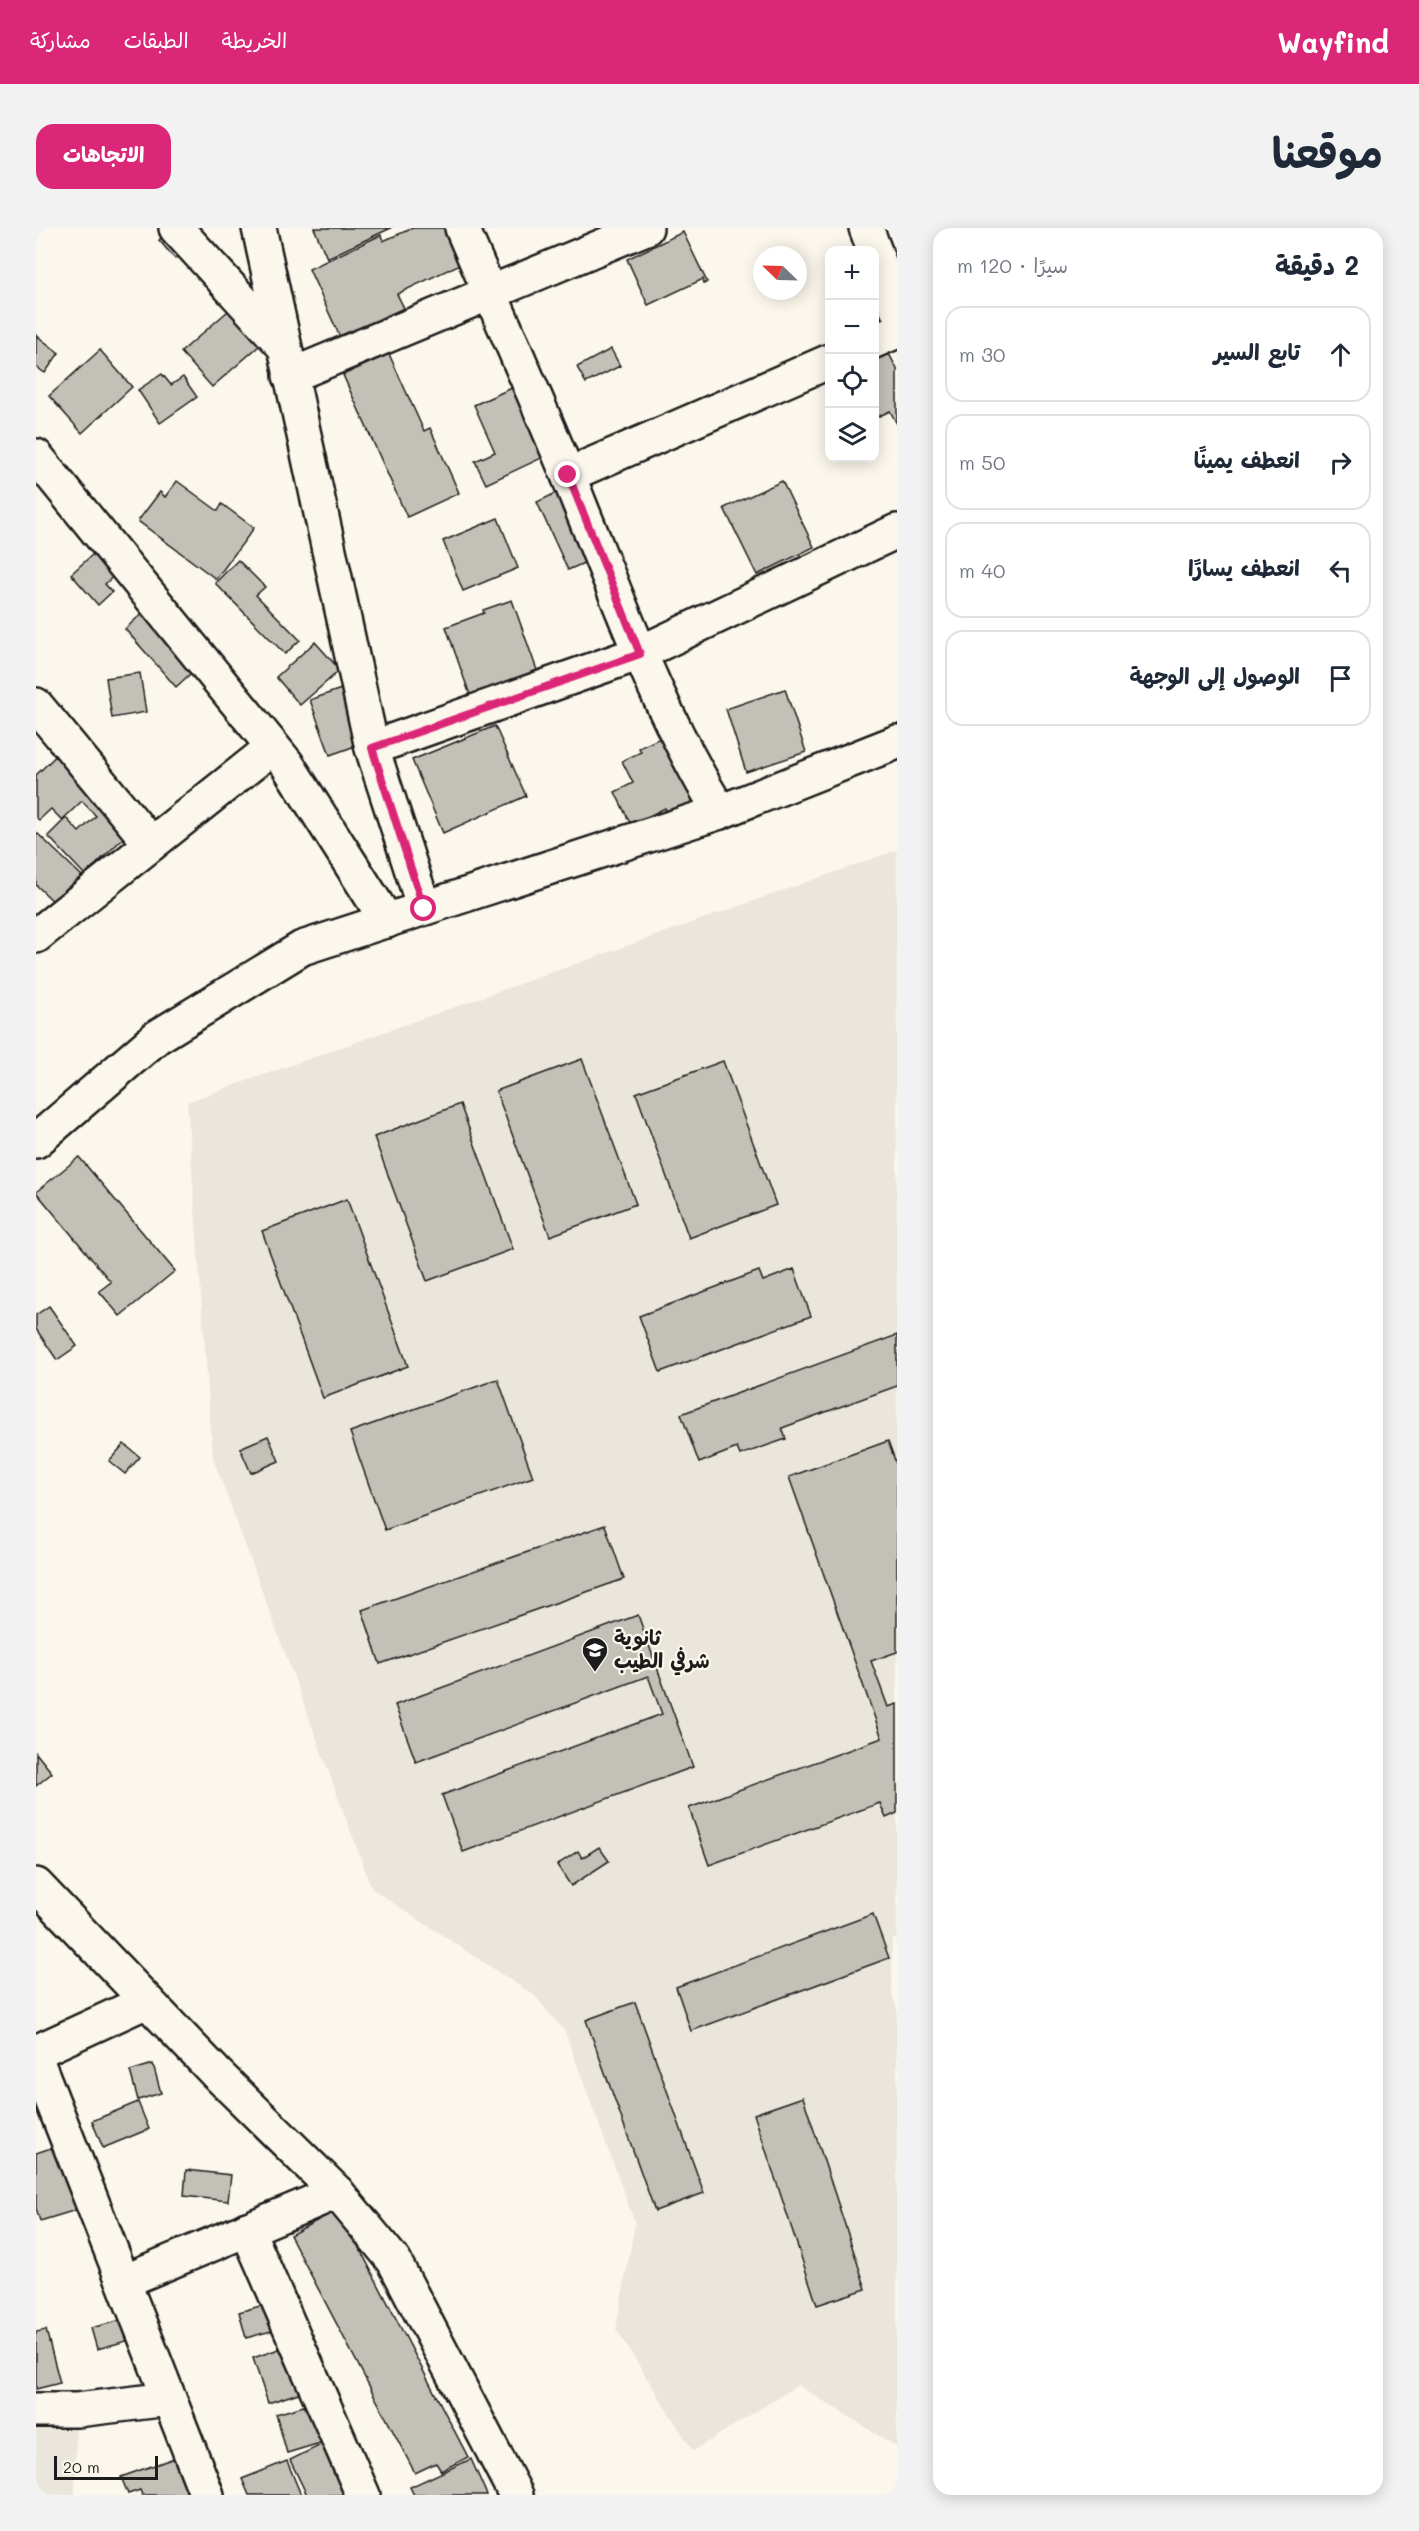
<!DOCTYPE html>
<html lang="ar">
<meta charset="utf-8">
<style>
:root{--surface:#fff;--page:#f2f2f3;--text:#1f2937;--muted:#747a83;--line:#e0e1e3;--accent:#db2777}
body{margin:0;font-family:Mali,"Playpen Sans Arabic",sans-serif;background:var(--page);color:var(--text);direction:rtl}
.controls{position:absolute;right:18px;top:18px;display:grid;overflow:hidden;border-radius:12px;box-shadow:0 3px 15px #0003}
.controls button{width:54px;height:54px;display:grid;place-items:center;padding:0;border:0;border-bottom:2px solid var(--line);background:var(--surface);color:var(--text);font:30px sans-serif}
.compass{position:absolute;left:717px;top:18px;width:54px;height:54px;border-radius:50%;background:var(--surface);box-shadow:0 3px 15px #0003;rotate:293deg}
.scale{position:absolute;left:18px;bottom:15px;width:104px;box-sizing:border-box;padding-left:6px;border:3px solid #1c1c1c;border-top:0;font-size:16px;line-height:21px;white-space:nowrap;color:#1c1c1c;-webkit-text-stroke:4px #fbf7ec;paint-order:stroke}
.stop{position:absolute;width:18px;height:18px;margin:-14px;border:4px solid #db2777;border-radius:50%;background:#fff}
.stop.end{background:#db2777;border-color:#fff;box-shadow:0 2px 6px #0008}
.list{margin:0;padding:0;list-style:none}
h2{display:flex;justify-content:space-between;align-items:center;height:78px;margin:0;padding:0 24px;font-size:26px}
h2 small{font-size:20px;font-weight:400;color:var(--muted)}
.list li{display:grid;grid-template-columns:39px 1fr auto;gap:18px;align-items:center;box-sizing:border-box;height:96px;margin:0 12px 12px;padding:0 12px;border:2px solid var(--line);border-radius:18px}
.list b{display:block;font-size:22px;white-space:nowrap}
.list em{font-size:20px;font-style:normal;color:var(--muted)}
.icon{flex:none;width:33px;height:33px;fill:none;stroke:currentColor;stroke-width:2;stroke-linecap:round;stroke-linejoin:round}
.map{position:relative;flex:none;width:861px;height:2267px;overflow:hidden;direction:ltr;border-radius:18px}
header{display:flex;align-items:center;gap:36px;box-sizing:border-box;height:84px;padding:0 30px;background:var(--accent);color:#fff}
header strong{font-size:28px}
nav{display:flex;gap:33px;margin-inline-start:auto;font-size:21px}
.intro{display:flex;align-items:center;justify-content:space-between;box-sizing:border-box;height:144px;padding:0 36px}
h1{margin:0;font-size:42px}
.button{padding:15px 27px;border-radius:18px;background:var(--accent);color:#fff;font-size:21px;font-weight:700}
main{display:flex;gap:36px;padding:0 36px}
aside{flex:1;background:var(--surface);border-radius:18px;box-shadow:0 3px 15px #0003}
.map>svg:first-child{display:block}
.built{fill:#eae6dc}
.building{fill:#c3c0b8;stroke:#1c1c1c;stroke-width:1.5}
.lines{fill:none;stroke-linecap:round;stroke-linejoin:round}
.minor-casing{stroke:#1c1c1c;stroke-width:38}
.minor{stroke:#fbf7ec;stroke-width:33}
.route{stroke:#db2777;stroke-width:8}
.labels{text-anchor:middle;stroke-width:4.5;stroke-linejoin:round;paint-order:stroke}
.poi-label{font-size:20px;font-weight:bold;fill:#1c1c1c;stroke:#fbf7ec;text-anchor:start}
</style>
<header>
<strong>Wayfind</strong>
<nav><a>الخريطة</a><a>الطبقات</a><a>مشاركة</a></nav>
</header>
<div class="intro"><h1>موقعنا</h1><a class="button">الاتجاهات</a></div>
<main>
<aside>
<h2>2 دقيقة<small>سيرًا · 120 m</small></h2>
<ul class="list">
<li><svg class="icon" aria-label="ahead" viewBox="0 0 24 24"><path d="M12 20V5M6 11l6-6 6 6"/></svg><div><b>تابع السير</b></div><em>30 m</em></li>
<li><svg class="icon" aria-label="right" viewBox="0 0 24 24"><path d="M7 20v-9h11M14 6l5 5-5 5"/></svg><div><b>انعطف يمينًا</b></div><em>50 m</em></li>
<li><svg class="icon" aria-label="left" viewBox="0 0 24 24"><path d="M17 20v-9H6M10 6l-5 5 5 5"/></svg><div><b>انعطف يسارًا</b></div><em>40 m</em></li>
<li><svg class="icon" aria-label="arrive" viewBox="0 0 24 24"><path d="M6 21V4h12l-3 4 3 4H6"/></svg><div><b>الوصول إلى الوجهة</b></div></li>
</ul>
</aside>
<div class="map">
<svg width="861" height="2267" viewBox="0 0 861 2267">
<rect width="100%" height="100%" fill="#fbf7ec"/>
<filter id="ink" filterUnits="userSpaceOnUse"><feTurbulence type="fractalNoise" baseFrequency=".0167" numOctaves="2"/><feDisplacementMap in="SourceGraphic" scale="12" xChannelSelector="R" yChannelSelector="G"/><feConvolveMatrix kernelMatrix="1 2 1 2 8 2 1 2 1" color-interpolation-filters="sRGB"/></filter>
<g filter="url(#ink)">
<!-- built -->
<g class="built">
<polygon points="861,622 861,1711 856,1711 856,1765 861,1782 861,2219 762,2157 657,2223 580,2101 599,1995 529,1804 499,1768 336,1661 177,1230 151,874"/>
<polygon points="0,2189 40,2189 39,2267 0,2267"/>
</g>
<!-- building -->
<g class="building">
<polygon points="278,0 355,0 291,30"/>
<polygon points="377,0 423,0 437,30 361,66 368,80 304,109 273,41 345,7 347,13"/>
<polygon points="136,2 151,20 139,31 123,12"/>
<polygon points="647,4 671,54 668,56 667,51 612,77 591,31"/>
<polygon points="200,76 231,111 176,159 145,124"/>
<polygon points="0,107 23,125 9,145 0,139"/>
<polygon points="575,121 584,138 550,155 541,139"/>
<polygon points="64,122 96,159 46,205 13,168"/>
<polygon points="851,122 861,141 861,196 854,183 839,190 838,189 838,128"/>
<polygon points="353,126 388,203 394,200 423,265 371,289 307,147"/>
<polygon points="126,146 135,157 147,149 161,169 124,195 102,162"/>
<polygon points="498,150 529,219 450,256 439,233 459,224 438,177"/>
<polygon points="141,253 182,283 186,276 218,300 180,351 102,293 124,264 129,269"/>
<polygon points="746,253 778,319 721,347 688,280"/>
<polygon points="537,257 568,326 532,342 501,274"/>
<polygon points="462,290 482,340 427,363 407,313"/>
<polygon points="67,317 87,339 69,356 76,364 62,377 35,346"/>
<polygon points="202,332 229,359 220,367 264,412 249,426 179,355"/>
<polygon points="124,369 175,427 140,459 89,401"/>
<polygon points="476,372 502,445 435,470 410,399 448,385 447,382"/>
<polygon points="279,414 304,442 264,477 240,449"/>
<polygon points="104,445 110,484 76,490 70,450"/>
<polygon points="305,461 325,516 294,527 274,472"/>
<polygon points="749,461 770,524 710,544 690,481"/>
<polygon points="459,498 490,568 407,605 376,532"/>
<polygon points="645,500 677,569 633,590 629,580 595,597 579,564 597,555 586,533 605,524 603,520"/>
<polygon points="32,516 106,592 49,647 12,608 30,590 43,604 60,588 46,573 26,592 15,581 3,592 0,589 0,547"/>
<polygon points="0,604 46,648 20,676 0,657"/>
<polygon points="546,831 600,976 514,1008 460,863"/>
<polygon points="687,833 740,977 653,1010 600,865"/>
<polygon points="424,876 477,1021 391,1053 338,909"/>
<polygon points="43,929 139,1043 84,1088 63,1063 75,1054 0,964"/>
<polygon points="311,971 372,1138 287,1170 226,1003"/>
<polygon points="758,1041 775,1088 624,1144 603,1088 723,1043 727,1053"/>
<polygon points="13,1078 41,1118 21,1132 0,1101 0,1087"/>
<polygon points="861,1107 861,1158 746,1200 750,1211 704,1227 701,1220 663,1235 645,1186"/>
<polygon points="462,1151 497,1249 349,1302 314,1204"/>
<polygon points="232,1208 243,1233 215,1245 204,1220"/>
<polygon points="852,1213 861,1238 861,1424 835,1433 852,1479 861,1476 861,1585 850,1590 844,1575 673,1637 653,1580 846,1510 753,1249"/>
<polygon points="88,1216 104,1229 89,1246 73,1233"/>
<polygon points="569,1297 588,1351 344,1436 326,1382"/>
<polygon points="602,1387 657,1539 427,1624 406,1567 626,1486 612,1448 380,1534 359,1477"/>
<polygon points="0,1525 16,1545 0,1558"/>
<polygon points="563,1619 573,1633 535,1658 521,1637 542,1623 546,1630"/>
<polygon points="837,1686 853,1730 655,1803 640,1759"/>
<polygon points="599,1774 668,1965 619,1983 550,1792"/>
<polygon points="117,1836 125,1865 102,1872 94,1843"/>
<polygon points="767,1869 830,2061 781,2077 718,1886"/>
<polygon points="102,1874 113,1901 67,1920 56,1893"/>
<polygon points="30,1915 50,1979 4,1993 0,1980 0,1925"/>
<polygon points="150,1942 195,1947 192,1973 148,1968"/>
<polygon points="303,1981 432,2229 405,2243 400,2235 379,2245 254,2007"/>
<polygon points="245,2072 253,2098 210,2110 203,2084"/>
<polygon points="100,2088 105,2109 61,2121 55,2100"/>
<polygon points="10,2102 24,2155 0,2161 0,2104"/>
<polygon points="263,2114 278,2160 232,2175 217,2130"/>
<polygon points="292,2171 304,2209 251,2225 240,2186"/>
<polygon points="303,2208 326,2256 305,2267 271,2267 254,2232"/>
<polygon points="158,2223 166,2267 106,2267 104,2262 92,2266 85,2249"/>
<polygon points="435,2231 451,2267 378,2267 374,2259"/>
<polygon points="251,2233 265,2267 213,2267 206,2251"/>
</g>
<g class="lines">
<!-- minor casing -->
<g class="minor-casing">
<g id="minor">
<polyline points="140,0 246,116"/>
<polyline points="223,0 336,520 388,680"/>
<path d="M426,0C465,92 507,184 544,277C586,381 625,488 684,584"/>
<polyline points="830,0 861,81"/>
<polyline points="838,113 861,103"/>
<polyline points="254,148 610,0"/>
<polyline points="0,228 251,536 351,693"/>
<polyline points="532,247 794,133"/>
<polyline points="0,477 115,616"/>
<polyline points="336,520 604,425 861,303"/>
<polyline points="0,708 237,519"/>
<polyline points="0,913 121,809 266,720 684,584 861,514"/>
<polyline points="0,1657 179,1844 301,1964 358,2033 480,2267"/>
<polyline points="0,1824 111,1773"/>
<polyline points="0,1831 171,2267"/>
<polyline points="211,2001 327,2267"/>
<polyline points="88,2053 301,1964"/>
<polyline points="0,2182 41,2182 133,2171"/>
</g>
</g>
<!-- minor -->
<use href="#minor" class="minor"/>
</g>
</g>
<g class="lines" filter="url(#ink)">
<!-- route -->
<polyline class="route" points="388,681 336,520 604,426 532,247"/>
</g>
<!-- icons -->
<defs>
<g id="school-pin" transform="scale(1.35)"><path d="M0 17L-7.5 6A9.5 9.5 0 1 1 7.5 6Z" fill="#1c1c1c" stroke="#fbf7ec"/><path d="M0-5L7-2L0 1L-7-2ZM-4 1L0 2.5L4 1V4Q0 6-4 4Z" fill="#fff"/></g>
</defs>
<g fill-rule="evenodd">
<use href="#school-pin" x="559" y="1422"/>
</g>
<g class="labels">
<!-- poi labels -->
<g class="poi-label">
<text x="578" y="1417">ثانوية<tspan x="578" dy="23">شرفي الطيب</tspan></text>
</g>
</g>
</svg>
<div class="controls">
<button>+</button>
<button>−</button>
<button><svg class="icon" aria-label="locate" viewBox="0 0 24 24"><circle cx="12" cy="12" r="6"/><path d="M12 2v4M12 18v4M2 12h4M18 12h4"/></svg></button>
<button><svg class="icon" aria-label="layers" viewBox="0 0 24 24"><path d="M12 4l9 5-9 5-9-5zM3 14l9 5 9-5"/></svg></button>
</div>
<svg class="compass" viewBox="-18 -18 36 36"><path d="M0-13l5 13h-10z" fill="#e53935"/><path d="M0 13l5-13h-10z" fill="#747a83"/></svg>
<div class="scale">20 m</div>
<div class="stop" style="left:388px;top:681px"></div>
<div class="stop end" style="left:532px;top:247px"></div>
</div>
</main>
